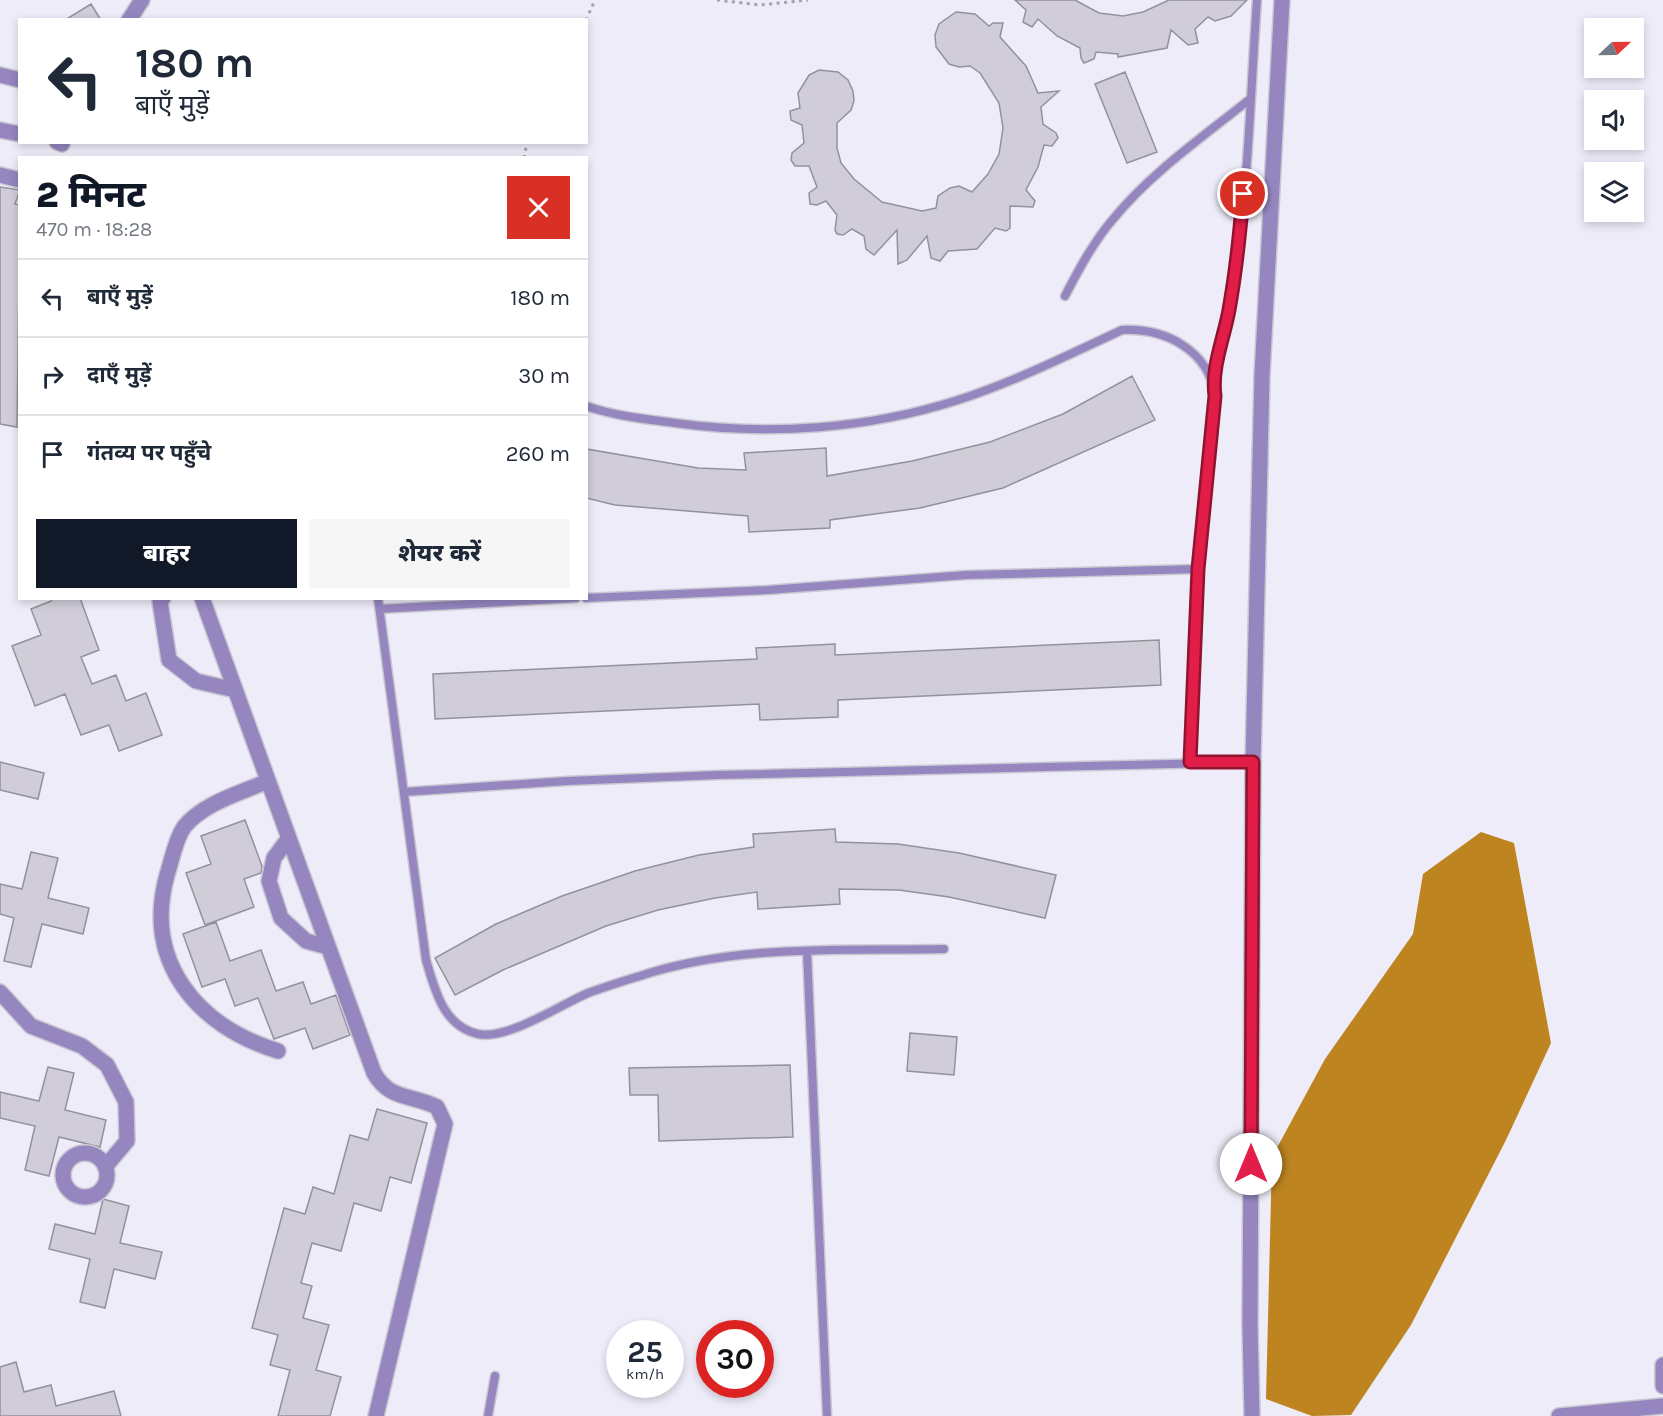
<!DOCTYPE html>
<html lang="hi">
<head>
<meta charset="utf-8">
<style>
	:root { --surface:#fff; --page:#f6f6f7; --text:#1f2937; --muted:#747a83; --line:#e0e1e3; --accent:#111827 }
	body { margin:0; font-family:Karla,"Noto Sans Devanagari",sans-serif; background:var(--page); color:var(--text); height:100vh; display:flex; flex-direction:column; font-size:22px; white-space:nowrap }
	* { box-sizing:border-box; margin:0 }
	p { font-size:20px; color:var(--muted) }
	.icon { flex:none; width:33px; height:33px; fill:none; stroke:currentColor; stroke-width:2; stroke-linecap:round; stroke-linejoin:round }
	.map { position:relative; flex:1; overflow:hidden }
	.details { position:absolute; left:18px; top:156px; width:570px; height:444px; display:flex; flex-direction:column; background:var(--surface); border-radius:0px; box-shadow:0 3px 9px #0003 }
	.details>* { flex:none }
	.top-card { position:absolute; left:18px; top:18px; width:570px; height:126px; border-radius:0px; box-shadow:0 3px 9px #0003; background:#fff; color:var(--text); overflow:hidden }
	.needle { width:39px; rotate:68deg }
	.tools { position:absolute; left:1584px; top:18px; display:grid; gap:12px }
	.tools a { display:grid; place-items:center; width:60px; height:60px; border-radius:0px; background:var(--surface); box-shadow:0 3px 9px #0003; font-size:30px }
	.speed { position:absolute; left:606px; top:1320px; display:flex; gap:12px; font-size:30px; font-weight:700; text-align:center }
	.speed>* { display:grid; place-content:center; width:78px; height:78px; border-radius:50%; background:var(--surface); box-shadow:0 3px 9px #0003; line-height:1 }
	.speed small { font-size:15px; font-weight:400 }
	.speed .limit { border:9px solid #d22; background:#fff; color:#111 }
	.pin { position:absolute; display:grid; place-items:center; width:51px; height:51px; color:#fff; margin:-26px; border:3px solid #fff; border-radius:50%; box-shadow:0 2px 6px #0007 }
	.me { position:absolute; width:66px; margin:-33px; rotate:0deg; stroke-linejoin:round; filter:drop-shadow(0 0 4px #0008) }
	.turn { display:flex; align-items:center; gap:21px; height:126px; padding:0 18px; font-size:27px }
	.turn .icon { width:78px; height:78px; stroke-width:2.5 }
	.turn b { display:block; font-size:42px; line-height:51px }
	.round { display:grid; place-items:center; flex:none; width:63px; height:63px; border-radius:0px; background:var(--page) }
	.head { display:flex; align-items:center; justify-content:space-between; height:102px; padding:0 18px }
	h1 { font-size:36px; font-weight:800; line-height:45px; color:var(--accent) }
	.button { display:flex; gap:12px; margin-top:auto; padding:12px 18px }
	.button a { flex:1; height:69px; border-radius:0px; background:var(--accent); color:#fff; font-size:24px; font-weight:800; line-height:69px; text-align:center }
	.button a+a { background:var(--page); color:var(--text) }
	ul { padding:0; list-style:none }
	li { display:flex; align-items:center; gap:18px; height:78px; padding:0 18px; border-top:2px solid var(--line) }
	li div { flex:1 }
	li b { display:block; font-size:22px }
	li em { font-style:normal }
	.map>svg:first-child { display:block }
</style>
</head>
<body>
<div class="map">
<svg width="1663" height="1416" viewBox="0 0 1663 1416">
	<rect width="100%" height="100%" fill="#eeecf8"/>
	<path fill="#be841f" d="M1481,832l33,11 37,200 -45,97 -95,185 -60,90 -39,1 -46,-17 6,-242 53,-98 88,-125 10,-60z"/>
	<path fill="#d0cdd9" stroke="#94919c" stroke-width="1.5" d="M1015,0h60l24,13 24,3 20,-4 26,-12h78l-16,16 -16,5 -7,-4 -13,12 3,14 -10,2 -17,-15 -4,18 -49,9v-3l-22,-2 -2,7 -10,4 -3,-5 -1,-10 -23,-12 -19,-17 -6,8 -9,-5 3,-12z
		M91,4l10,16h-36z
		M956,12l19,2 14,12 4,-3h10l-3,14 26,29 12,27 21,-2 -18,16 2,17 13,9 2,5 -6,8 -8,-1 -6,22 -12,23 9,11 -2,6 -23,-1v22l-4,3 -11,-3 -18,21 -29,2 -8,10 -9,-3 -4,-22 -20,24 -9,4 -1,-34 -23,25 -8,-6 -2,-13 -12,-7 -9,6 -6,-1 -2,-4 2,-15 -11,-14 -9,4 -7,-1 -1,-11 8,-6 -8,-21h-14l-4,-6 1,-7 12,-10 -2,-18 -11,-5 -1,-9 10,-3 -2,-15 11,-18 10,-5 19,2 10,8 5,11 1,10 -3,9 -14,13v25l4,15 13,16 28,23 40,9 14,-3 2,-12 12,-8 9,-2 13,6 16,-18 11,-20 4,-26 -4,-25 -19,-30 -10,-7 -11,1 -10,-3 -13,-17 -1,-12 4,-11z
		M1125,72l32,80 -30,11 -32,-79z
		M0,187l20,3 -5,14 5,1 -3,222 -17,-3z
		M1132,376l23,44 -152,68 -83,20 -90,12v8l-81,4 -1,-16 -133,-11 -29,-7v-49l112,19 48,2 -2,-17 82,-5 1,28 85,-15 78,-19 73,-28z
		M50,598h30l19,52 -18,7 11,27 24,-9 10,26 20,-8 16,42 -43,16 -10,-26 -28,10 -16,-41 -30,12 -23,-60 29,-11 -10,-26 20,-8z
		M1159,640l2,45 -323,15v17l-78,3 -1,-16 -324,15 -2,-45 324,-15 -1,-11 79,-4v11z
		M0,762l44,11 -6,26 -38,-9z
		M245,820l17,46 -1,7 -17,6 10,28 -49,18 -19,-52 25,-9 -10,-28z
		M835,829l1,13 62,2 61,9 97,22 -11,43 -96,-21 -50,-7 -60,-1 1,15 -82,5 -1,-17 -42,6 -57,12 -52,16 -103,44 -48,25 -20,-37 61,-34 66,-28 73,-25 64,-16 55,-8 -1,-13z
		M31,852l27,6 -10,40 41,10 -6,26 -41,-10 -11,43 -27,-6 10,-43 -14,-4v-30l22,5z
		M216,922l14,39 31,-11 15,41 27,-9 8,22 25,-9 14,40 -37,14 -8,-21 -31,11 -16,-41 -23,8 -10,-27 -23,8 -19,-53z
		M910,1033l47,4 -3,38 -47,-4z
		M790,1065l3,72 -134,4 -1,-46h-28l-1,-27z
		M48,1067l26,6 -9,37 41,10 -6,27 -41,-10 -10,39 -24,-6 10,-44 -35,-8v-26l39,9z
		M377,1109l50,14 -16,60 -21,-6 -9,34 -27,-8 -13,48 -29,-8 -11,40 11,3 -9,32 26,7 -13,45 25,7 -11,39h-52l12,-46 -20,-5 8,-30 -26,-7 32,-120 21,6 8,-27 21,7 16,-59 18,5z
		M103,1199l26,7 -9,37 42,9 -7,27 -41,-10 -9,39 -25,-6 10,-43 -41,-10 6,-25 40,10z
		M16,1362l8,30 27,-7 5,21 58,-15 7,25h-121v-49z"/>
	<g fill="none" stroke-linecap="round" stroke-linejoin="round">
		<g stroke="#c9c8d2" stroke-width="11">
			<path id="lane" d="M1065,296c14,-27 29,-55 49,-78 38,-46 90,-82 136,-119
				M1213,378c35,-120 35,-253 44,-378
				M586,406c29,10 59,13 89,17 95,13 193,6 283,-23 56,-18 110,-45 164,-70 43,-2 87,20 93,66l-17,173 -9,193
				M378,598l48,362c9,30 17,66 52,74 30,6 82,-29 110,-41 17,-6 35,-12 52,-17 97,-32 203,-25 304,-27
				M586,598l182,-8 198,-15 232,-6
				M380,609l196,-11
				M404,792l163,-11 151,-6 535,-13
				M807,951l20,465
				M488,1416l7,-40"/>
		</g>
		<g stroke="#c9c8d2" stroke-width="18">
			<path id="street" d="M129,20l13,-20
				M0,75l20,5
				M0,130l20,4
				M57,142l5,2
				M0,175l20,5
				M163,598l-3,4 9,58 27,21 39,9
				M202,598l172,475c16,28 38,21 63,34l8,17 -69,292
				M268,781c-27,12 -65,22 -84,46 -9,13 -12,33 -17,48 -24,87 30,151 111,176
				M289,838l-15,20 -5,23 12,37 25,23 22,6
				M0,992l31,34 51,20 25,19 19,37 1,39 -22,26
				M63 1175a22 22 0 1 1 44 0a22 22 0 1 1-44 0Z
				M1663,1365v21
				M1252,1416l-2,-91 3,-563 9,-387 20,-375
				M1559,1416l104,-10"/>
		</g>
		<path stroke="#a3a2ab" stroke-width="3" stroke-dasharray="3 4.5" stroke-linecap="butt" d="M717,0l43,5 48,-5
			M586,20l9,-20
			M524,158l3,-16"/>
		<use href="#lane" stroke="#9586c0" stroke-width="8"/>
		<use href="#street" stroke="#9586c0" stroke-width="15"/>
	</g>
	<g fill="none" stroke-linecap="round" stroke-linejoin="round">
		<g stroke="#92132f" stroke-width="15">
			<path id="route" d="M1243,194c-3,39 -7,77 -14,116 -5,28 -18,58 -14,86l-17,173 -8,193h63l-2,402"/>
		</g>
		<use href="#route" stroke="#e11d48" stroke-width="10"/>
	</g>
</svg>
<div class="tools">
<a><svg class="needle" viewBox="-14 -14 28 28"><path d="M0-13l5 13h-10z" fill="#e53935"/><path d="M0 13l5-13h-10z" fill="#747a83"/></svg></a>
<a><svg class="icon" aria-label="sound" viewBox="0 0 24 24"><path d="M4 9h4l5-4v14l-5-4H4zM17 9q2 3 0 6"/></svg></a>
<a><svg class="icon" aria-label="layers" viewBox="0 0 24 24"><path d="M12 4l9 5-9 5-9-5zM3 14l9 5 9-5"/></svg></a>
</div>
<div class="speed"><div>25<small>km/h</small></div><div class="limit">30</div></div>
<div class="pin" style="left:1243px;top:194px;background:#d93025"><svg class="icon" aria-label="arrive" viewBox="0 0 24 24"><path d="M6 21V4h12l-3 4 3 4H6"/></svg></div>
<svg class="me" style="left:1251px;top:1164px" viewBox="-20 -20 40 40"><circle r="19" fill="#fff"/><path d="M0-13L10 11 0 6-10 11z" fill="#e11d48"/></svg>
<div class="top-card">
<div class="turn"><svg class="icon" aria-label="left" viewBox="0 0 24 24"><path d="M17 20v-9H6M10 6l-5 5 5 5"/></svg><div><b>180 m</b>बाएँ मुड़ें</div></div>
</div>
<section class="details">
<div class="head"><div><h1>2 मिनट</h1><p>470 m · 18:28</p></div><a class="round" style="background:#d93025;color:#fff"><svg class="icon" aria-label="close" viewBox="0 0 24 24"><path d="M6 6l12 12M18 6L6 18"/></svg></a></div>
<ul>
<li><svg class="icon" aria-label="left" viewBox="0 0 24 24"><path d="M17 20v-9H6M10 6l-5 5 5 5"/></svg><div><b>बाएँ मुड़ें</b></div><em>180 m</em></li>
<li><svg class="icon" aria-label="right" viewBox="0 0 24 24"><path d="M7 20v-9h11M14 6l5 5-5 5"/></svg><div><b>दाएँ मुड़ें</b></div><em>30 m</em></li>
<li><svg class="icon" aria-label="arrive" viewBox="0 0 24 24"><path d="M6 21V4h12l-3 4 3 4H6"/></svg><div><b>गंतव्य पर पहुँचे</b></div><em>260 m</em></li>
</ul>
<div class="button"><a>बाहर</a><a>शेयर करें</a></div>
</section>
</div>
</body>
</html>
